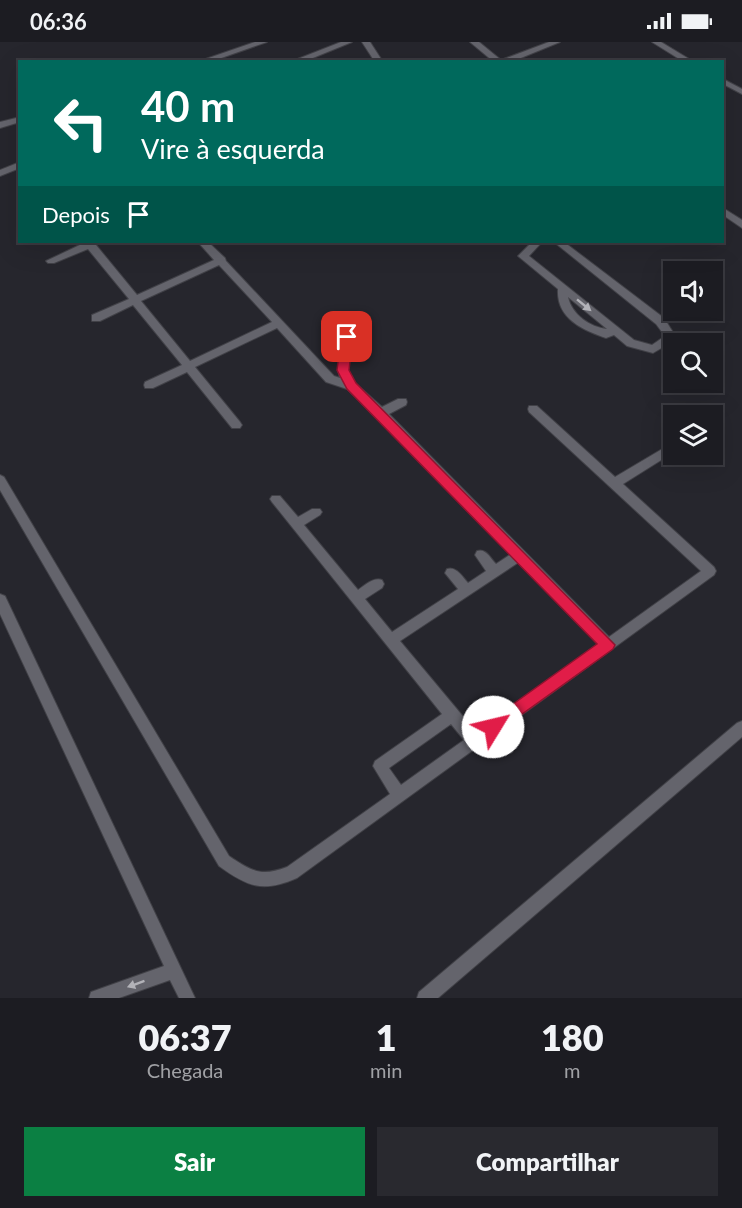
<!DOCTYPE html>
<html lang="pt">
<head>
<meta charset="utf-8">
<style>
	:root { --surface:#1c1c22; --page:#29292f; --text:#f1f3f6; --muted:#a0a1a5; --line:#3a3a40; --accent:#0b8043 }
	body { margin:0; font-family:Lato,sans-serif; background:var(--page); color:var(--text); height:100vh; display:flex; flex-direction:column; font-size:22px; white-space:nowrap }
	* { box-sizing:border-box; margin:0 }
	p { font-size:20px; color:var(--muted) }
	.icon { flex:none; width:33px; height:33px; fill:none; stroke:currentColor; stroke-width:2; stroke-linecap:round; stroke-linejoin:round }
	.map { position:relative; height:956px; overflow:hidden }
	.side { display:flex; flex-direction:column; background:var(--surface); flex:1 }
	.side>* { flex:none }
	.hud { position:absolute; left:18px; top:18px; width:706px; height:183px; border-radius:0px; box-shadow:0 6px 24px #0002,0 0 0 2px var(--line); background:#00695c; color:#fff; overflow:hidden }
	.tools { position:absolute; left:663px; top:219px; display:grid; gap:12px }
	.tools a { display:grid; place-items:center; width:60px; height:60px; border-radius:0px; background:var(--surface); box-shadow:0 6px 24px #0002,0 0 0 2px var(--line); font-size:30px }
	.pin { position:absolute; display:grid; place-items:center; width:51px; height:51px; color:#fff; margin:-26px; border-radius:12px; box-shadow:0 3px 9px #0006 }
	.me { position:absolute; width:66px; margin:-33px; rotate:54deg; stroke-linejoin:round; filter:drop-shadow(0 0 4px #0008) }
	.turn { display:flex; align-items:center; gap:21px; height:126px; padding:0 24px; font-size:27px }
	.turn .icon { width:78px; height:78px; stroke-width:2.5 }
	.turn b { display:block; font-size:42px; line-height:51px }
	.then { display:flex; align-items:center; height:57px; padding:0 24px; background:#0003; gap:12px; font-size:22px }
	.eta { display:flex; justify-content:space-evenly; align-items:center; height:102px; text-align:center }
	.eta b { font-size:36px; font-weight:800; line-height:42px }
	.cta { display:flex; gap:12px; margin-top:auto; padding:12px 24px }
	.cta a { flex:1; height:69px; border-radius:0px; background:var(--accent); color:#fff; font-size:24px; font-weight:800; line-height:69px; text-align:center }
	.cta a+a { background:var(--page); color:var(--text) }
	.status { display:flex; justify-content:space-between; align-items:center; height:42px; padding:0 30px; background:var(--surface); direction:ltr }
	.status svg { height:16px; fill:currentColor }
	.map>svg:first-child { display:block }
</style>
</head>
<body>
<div class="status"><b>06:36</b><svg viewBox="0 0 49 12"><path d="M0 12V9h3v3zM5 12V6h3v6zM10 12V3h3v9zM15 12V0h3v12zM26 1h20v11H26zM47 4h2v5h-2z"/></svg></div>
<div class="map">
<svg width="742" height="956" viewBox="0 0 742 956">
	<rect width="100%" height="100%" fill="#26262d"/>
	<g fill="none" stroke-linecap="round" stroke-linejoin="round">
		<g stroke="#414147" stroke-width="2">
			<path id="lane" d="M255,0h12l-57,20h-13z
				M341,0h11l-49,20h-13z
				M362,0h8l13,20h-8z
				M470,0h9l22,18 48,-18h11l-49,20h-17z
				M652,0h9l33,20h-10z
				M723,37l19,10v5l-19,-10z
				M20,75v5l-20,6v-6z
				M20,120v6l-20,8v-6z
				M723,166l19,12v8l-19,-13z
				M84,200h15l-3,3 41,50 77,-35 -16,-18h10l17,16 1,3 108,115 6,2 -2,-8 4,-32 -11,-12 1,-3h8l12,14 -4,33 2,6 5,7 27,24 16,-8h8l1,3 -1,3 -17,9 220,223 92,-66 -172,-159 -1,-3 1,-3h8l78,71 59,-35v10l-51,32 91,83 2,4 -2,4 -417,303c-34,15 -49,9 -78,-12l-219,-376v-15l4,2 225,379c22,15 32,21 58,11l103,-73 -17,-28 2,-5 67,-47 -170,-212 -2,-3 2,-3h8l18,21 14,-8h8l2,3 -2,3 -16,10 54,65c7,-5 16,-13 24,-10l2,4 -2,4 -17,11 27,33 66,-43 -13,-16 2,-4c9,-3 15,7 21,14l18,-12 -11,-16 2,-4c9,-3 13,7 19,13l15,-10 -134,-138 -30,-27 -21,-7 -49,-54 -82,39 45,55 2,3 -2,3h-8l-45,-56 -34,16h-8l-1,-3 1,-3 37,-17 -49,-60 -33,16h-8v-6l37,-16 -41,-50 -34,14h-6l-2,-2 38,-18zM219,223l53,57 -82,39 -49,-60zM519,520l79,82 -122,88 -76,-91zM451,682l13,16 -63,45 -12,-17z
				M532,200h10l-13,14 105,84 18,5 13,-9 -9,-12 -102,-82h10l100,76 12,19 -1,3 -22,13 -26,-7 -13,-11 -8,3c-24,-8 -50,-20 -48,-49l-40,-33zM568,255l39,32c-17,-2 -35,-14 -39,-32z
				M0,552l5,2 190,402h-16l-9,-18 -51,18h-30l2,-6 73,-26 -164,-352z
				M742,679v16l-304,261h-21l2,-6 318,-269z"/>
		</g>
		<use href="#lane" fill="#64646c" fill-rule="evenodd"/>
	</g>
	<defs><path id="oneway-solid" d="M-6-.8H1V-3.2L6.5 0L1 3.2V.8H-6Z" transform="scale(1.5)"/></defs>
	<g fill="#b2b2b8">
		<use href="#oneway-solid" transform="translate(584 263) rotate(39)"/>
		<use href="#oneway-solid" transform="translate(136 942) rotate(160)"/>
	</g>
	<path fill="#e11d48" stroke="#92132f" stroke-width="1.5" d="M347,291l6,4 -4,33 7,13 259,262 -2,4 -120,86 -5,-2 -3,-6 3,-5 109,-78 -250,-255 -10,-19 4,-33z"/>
</svg>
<div class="tools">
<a><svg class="icon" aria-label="sound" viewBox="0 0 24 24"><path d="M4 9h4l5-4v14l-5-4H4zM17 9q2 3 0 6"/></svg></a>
<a><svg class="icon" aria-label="search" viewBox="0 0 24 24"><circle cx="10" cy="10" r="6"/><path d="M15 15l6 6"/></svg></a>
<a><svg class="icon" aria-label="layers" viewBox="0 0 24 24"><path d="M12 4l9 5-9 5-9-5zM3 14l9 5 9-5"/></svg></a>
</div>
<div class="pin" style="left:347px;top:295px;background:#d93025"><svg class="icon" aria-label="arrive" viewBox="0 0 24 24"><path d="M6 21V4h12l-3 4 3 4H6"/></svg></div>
<svg class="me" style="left:493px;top:685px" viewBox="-20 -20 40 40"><circle r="19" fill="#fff"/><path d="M0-13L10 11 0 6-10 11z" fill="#e11d48"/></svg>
<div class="hud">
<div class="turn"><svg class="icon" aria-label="left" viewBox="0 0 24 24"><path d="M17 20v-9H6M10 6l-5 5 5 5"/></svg><div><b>40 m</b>Vire à esquerda</div></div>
<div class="then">Depois<svg class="icon" aria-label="arrive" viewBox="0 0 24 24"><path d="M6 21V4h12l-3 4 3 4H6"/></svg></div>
</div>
</div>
<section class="side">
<div class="eta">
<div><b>06:37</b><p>Chegada</p></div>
<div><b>1</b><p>min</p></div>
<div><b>180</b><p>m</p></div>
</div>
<div class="cta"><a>Sair</a><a>Compartilhar</a></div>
</section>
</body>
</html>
